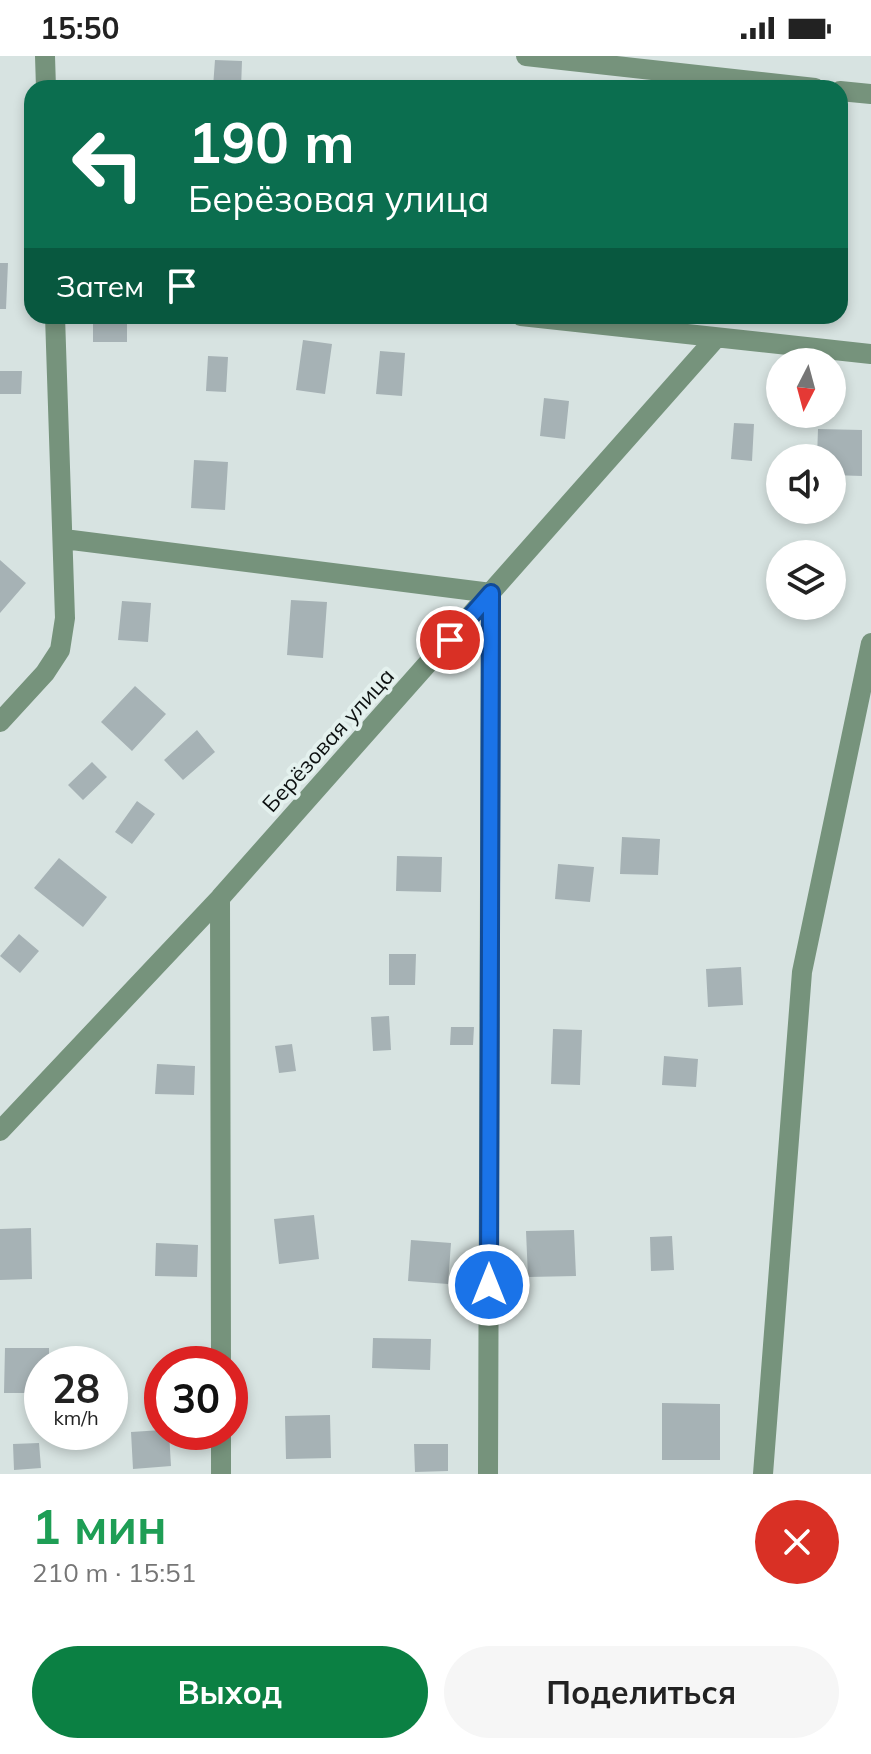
<!DOCTYPE html>
<html lang="ru">
<head>
<meta charset="utf-8">
<style>
	:root { --surface:#fff; --page:#f6f6f6; --text:#222; --muted:#767676; --accent:#0b8043 }
	body { margin:0; font-family:Mulish,sans-serif; background:var(--page); color:var(--text); height:100vh; display:flex; flex-direction:column; font-size:30px; white-space:nowrap }
	* { box-sizing:border-box; margin:0 }
	p { font-size:26px; color:var(--muted) }
	.icon { flex:none; width:44px; height:44px; fill:none; stroke:currentColor; stroke-width:2; stroke-linecap:round; stroke-linejoin:round }
	.map { position:relative; height:1418px; overflow:hidden }
	.side { display:flex; flex-direction:column; background:var(--surface); flex:1 }
	.side>* { flex:none }
	.guide { position:absolute; left:24px; top:24px; width:824px; height:244px; border-radius:24px; box-shadow:0 4px 12px #0003; background:#0b6e4f; color:#fff; overflow:hidden }
	.needle { width:52px; rotate:186deg }
	.tools { position:absolute; left:766px; top:292px; display:grid; gap:16px }
	.tools a { display:grid; place-items:center; width:80px; height:80px; border-radius:50%; background:var(--surface); box-shadow:0 4px 12px #0003; font-size:40px }
	.speed { position:absolute; left:24px; top:1290px; display:flex; gap:16px; font-size:40px; font-weight:700; text-align:center }
	.speed>* { display:grid; place-content:center; width:104px; height:104px; border-radius:50%; background:var(--surface); box-shadow:0 4px 12px #0003; line-height:1 }
	.speed small { font-size:20px; font-weight:400 }
	.speed .limit { border:12px solid #d22; background:#fff; color:#111 }
	.pin { position:absolute; display:grid; place-items:center; width:68px; height:68px; color:#fff; margin:-34px; border:4px solid #fff; border-radius:50%; box-shadow:0 2px 8px #0007 }
	.me { position:absolute; width:88px; margin:-44px; rotate:0deg; stroke-linejoin:round; filter:drop-shadow(0 0 6px #0008) }
	.turn { display:flex; align-items:center; gap:28px; height:168px; padding:0 32px; font-size:36px }
	.turn .icon { width:104px; height:104px; stroke-width:2.5 }
	.turn b { display:block; font-size:56px; line-height:68px }
	.then { display:flex; align-items:center; height:76px; padding:0 32px; background:#0003; gap:16px; font-size:30px }
	.round { display:grid; place-items:center; flex:none; width:84px; height:84px; border-radius:42px; background:var(--page) }
	.head { display:flex; align-items:center; justify-content:space-between; height:136px; padding:0 32px }
	h1 { font-size:48px; font-weight:700; line-height:60px; color:#1e9e55 }
	.action { display:flex; gap:16px; margin-top:auto; padding:16px 32px }
	.action a { flex:1; height:92px; border-radius:48px; background:var(--accent); color:#fff; font-size:32px; font-weight:700; line-height:92px; text-align:center }
	.action a+a { background:var(--page); color:var(--text) }
	.status { display:flex; justify-content:space-between; align-items:center; height:56px; padding:0 40px; background:var(--surface); direction:ltr }
	.status svg { height:22px; fill:currentColor }
	.map>svg:first-child { display:block }
</style>
</head>
<body>
<div class="status"><b>15:50</b><svg viewBox="0 0 49 12"><path d="M0 12V9h3v3zM5 12V6h3v6zM10 12V3h3v9zM15 12V0h3v12zM26 1h20v11H26zM47 4h2v5h-2z"/></svg></div>
<div class="map">
<svg width="871" height="1418" viewBox="0 0 871 1418">
	<rect width="100%" height="100%" fill="#d7e3e1"/>
	<path fill="#a6b2b5" d="M215,4l27,1 -1,27 -28,-1z
		M0,207h8l-2,46h-6z
		M93,260h34v26h-34z
		M303,284l29,4 -7,50 -29,-4z
		M380,295l25,2 -3,43 -26,-2z
		M208,300l20,1 -2,35 -20,-1z
		M0,315h22l-1,23h-21z
		M544,342l25,3 -4,38 -25,-3z
		M734,367l20,1 -2,37 -21,-2z
		M818,373l44,1v46l-30,-1v-17h-15z
		M194,404l34,2 -3,48 -34,-2z
		M0,504l26,23 -26,30z
		M291,544l36,2 -4,56 -36,-3z
		M122,545l29,2 -3,39 -30,-2z
		M135,630l31,28 -34,37 -31,-29z
		M197,674l18,22 -32,28 -19,-20z
		M92,706l15,15 -24,23 -15,-15z
		M137,745l18,13 -23,30 -17,-12z
		M622,781l38,2 -2,36 -38,-1z
		M397,800l45,1 -1,35 -45,-1z
		M59,802l48,39 -24,30 -49,-39z
		M558,808l36,3 -4,35 -35,-3z
		M19,878l20,17 -19,22 -20,-17z
		M389,898h27l-1,31h-26z
		M741,911l2,38 -35,2 -2,-38z
		M389,960l2,34 -18,1 -2,-34z
		M451,971h23l-1,18h-23z
		M553,973l29,1 -2,55 -29,-1z
		M292,988l4,27 -17,2 -4,-27z
		M664,1000l34,3 -2,28 -34,-2z
		M157,1008l38,2 -1,29 -39,-1z
		M314,1159l5,44 -40,5 -5,-45z
		M31,1172l1,51 -32,1v-51z
		M574,1174l2,46 -48,1 -2,-46z
		M672,1180l2,34 -23,1 -1,-34z
		M411,1184l40,3 -3,41 -40,-3z
		M156,1187l42,2 -1,32 -42,-1z
		M373,1282l58,1 -1,31 -58,-2z
		M5,1292h44v16h-7v29h-38z
		M662,1347l58,1v56h-58z
		M330,1359l1,43 -45,1 -1,-43z
		M162,1374l7,2 2,34 -38,3 -2,-37z
		M39,1387l2,25 -27,2 -1,-26z
		M414,1388h34v27l-33,1z"/>
	<g fill="none" stroke-linecap="round" stroke-linejoin="round">
		<path stroke="#76937c" stroke-width="20" d="M45,0l1,32
			M526,0l289,32
			M840,35l31,3
			M521,260l350,38
			M64,483l427,54 -3,881
			M0,666l45,-49 15,-23 5,-32 -10,-302
			M220,842l1,466
			M0,1075l220,-233 496,-560
			M221,1376v42
			M763,1418l39,-502 69,-329"/>
	</g>
	<g fill="none" stroke-linecap="round" stroke-linejoin="round">
		<g stroke="#114b97" stroke-width="20">
			<path id="route" d="M450,584l41,-47 -2,692"/>
		</g>
		<use href="#route" stroke="#1a73e8" stroke-width="14"/>
	</g>
	<g text-anchor="middle" stroke-width="8" stroke-linejoin="round" paint-order="stroke">
		<g font-size="22" fill="#0c1010" stroke="#e4f1ee">
			<text transform="translate(328 684) rotate(-48)" y="8">Берёзовая улица</text>
		</g>
	</g>
</svg>
<div class="tools">
<a><svg class="needle" viewBox="-14 -14 28 28"><path d="M0-13l5 13h-10z" fill="#e53935"/><path d="M0 13l5-13h-10z" fill="#767676"/></svg></a>
<a><svg class="icon" aria-label="sound" viewBox="0 0 24 24"><path d="M4 9h4l5-4v14l-5-4H4zM17 9q2 3 0 6"/></svg></a>
<a><svg class="icon" aria-label="layers" viewBox="0 0 24 24"><path d="M12 4l9 5-9 5-9-5zM3 14l9 5 9-5"/></svg></a>
</div>
<div class="speed"><div>28<small>km/h</small></div><div class="limit">30</div></div>
<div class="pin" style="left:450px;top:584px;background:#d93025"><svg class="icon" aria-label="arrive" viewBox="0 0 24 24"><path d="M6 21V4h12l-3 4 3 4H6"/></svg></div>
<svg class="me" style="left:489px;top:1229px" viewBox="-20 -20 40 40"><circle r="17" fill="#1a73e8" stroke="#fff" stroke-width="3"/><path d="M0-11L8 9 0 5-8 9z" fill="#fff"/></svg>
<div class="guide">
<div class="turn"><svg class="icon" aria-label="left" viewBox="0 0 24 24"><path d="M17 20v-9H6M10 6l-5 5 5 5"/></svg><div><b>190 m</b>Берёзовая улица</div></div>
<div class="then">Затем<svg class="icon" aria-label="arrive" viewBox="0 0 24 24"><path d="M6 21V4h12l-3 4 3 4H6"/></svg></div>
</div>
</div>
<section class="side">
<div class="head"><div><h1>1 мин</h1><p>210 m · 15:51</p></div><a class="round" style="background:#d93025;color:#fff"><svg class="icon" aria-label="close" viewBox="0 0 24 24"><path d="M6 6l12 12M18 6L6 18"/></svg></a></div>
<div class="action"><a>Выход</a><a>Поделиться</a></div>
</section>
</body>
</html>
